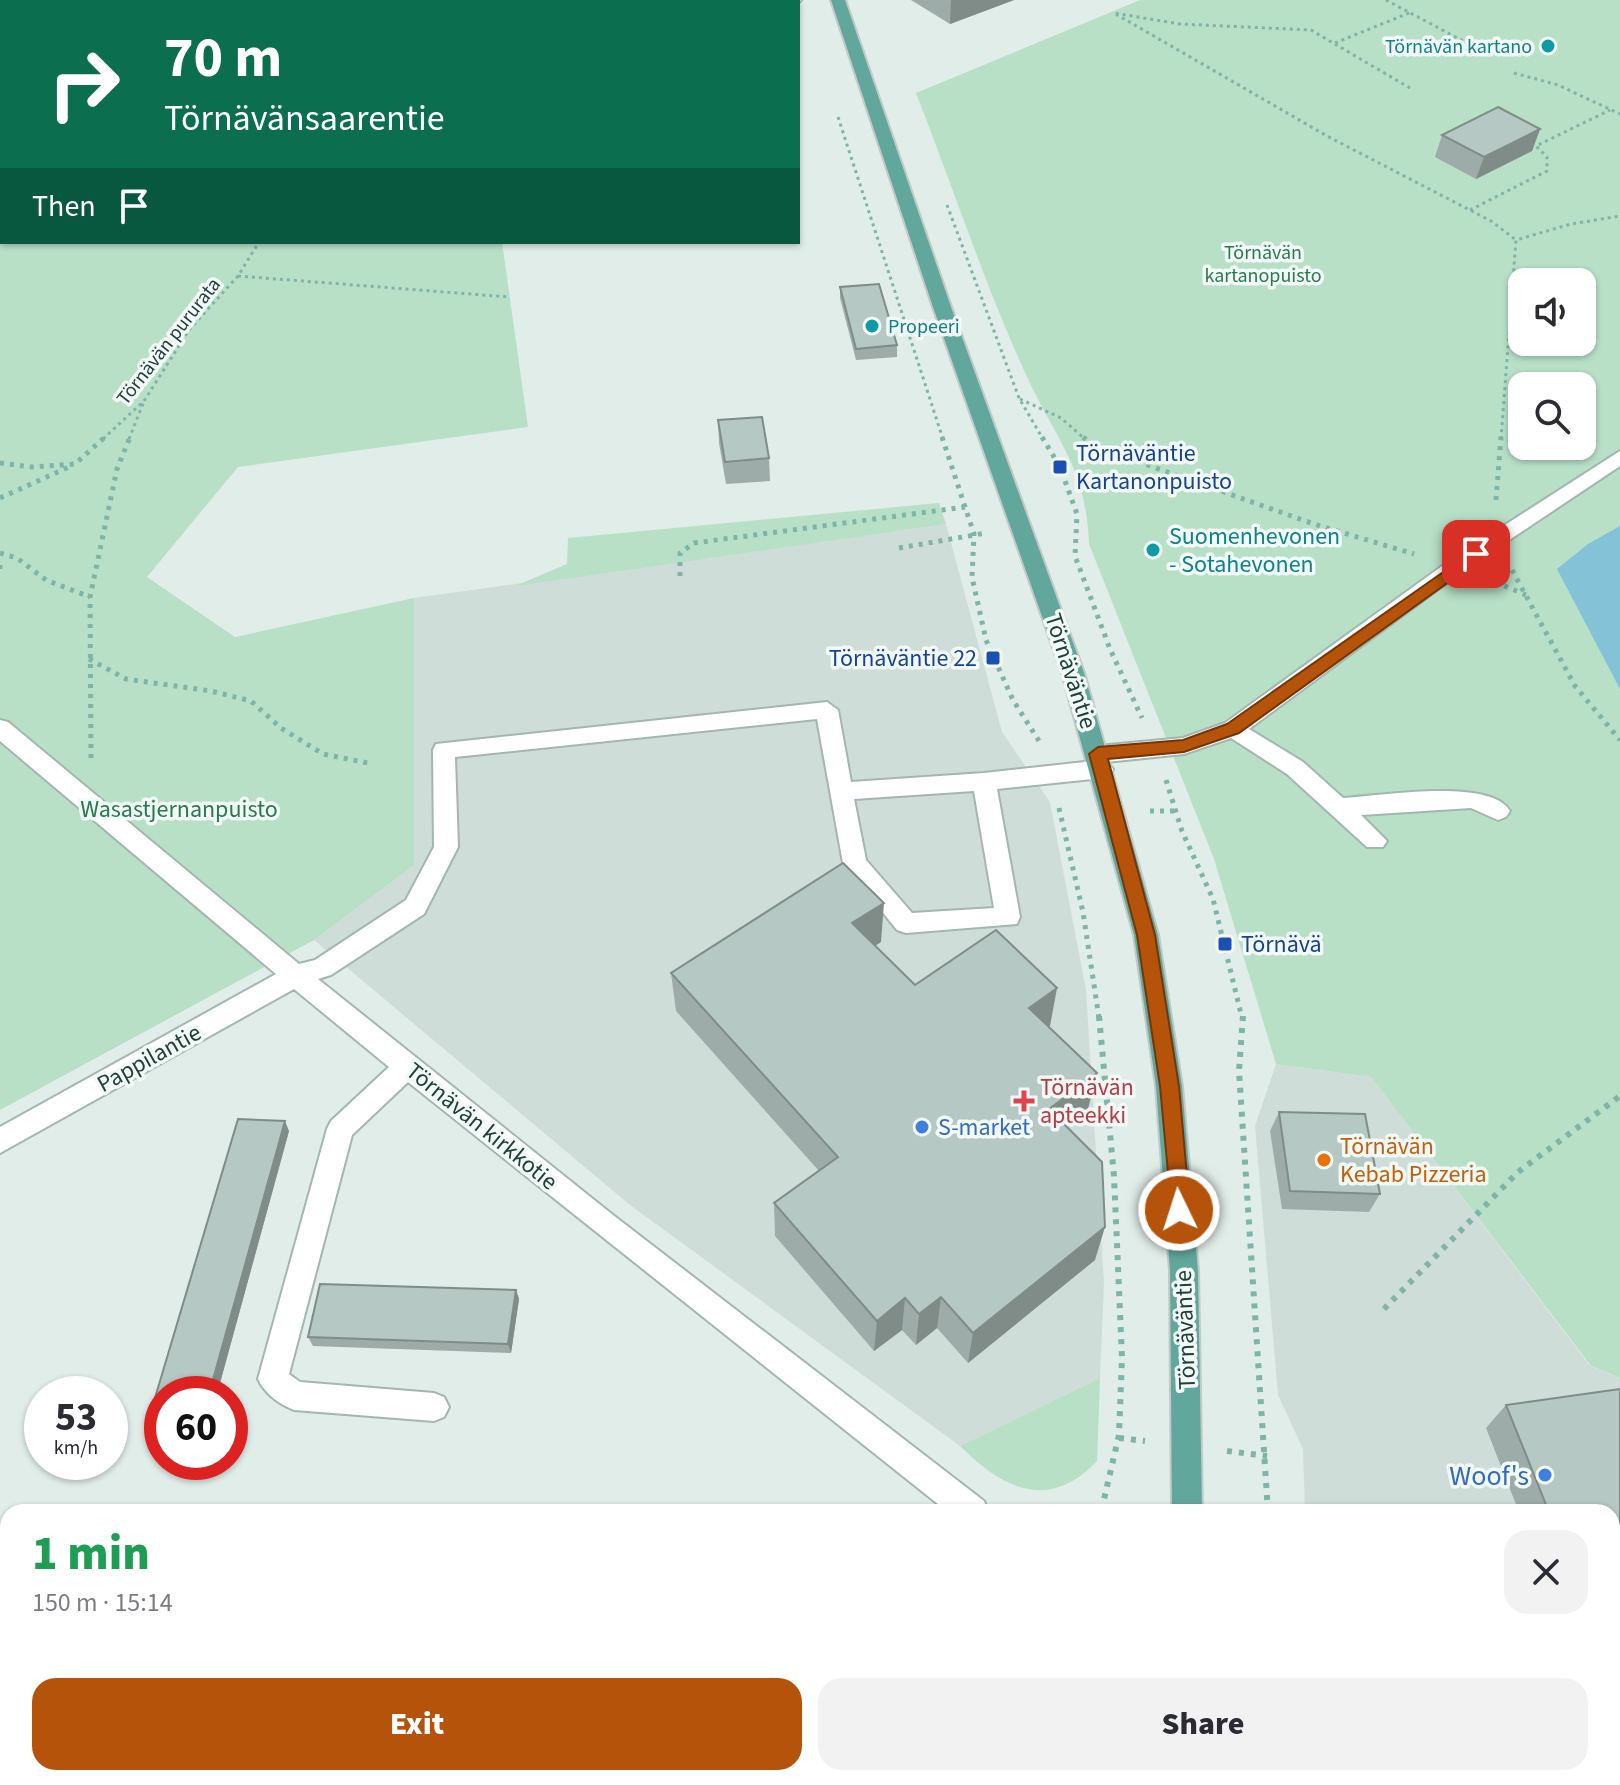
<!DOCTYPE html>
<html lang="en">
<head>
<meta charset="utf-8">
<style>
	:root { --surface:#fff; --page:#f2f2f3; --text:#2b2b33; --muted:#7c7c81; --accent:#b45309 }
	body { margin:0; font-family:"Source Sans 3",sans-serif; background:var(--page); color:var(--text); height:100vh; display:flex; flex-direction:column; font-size:30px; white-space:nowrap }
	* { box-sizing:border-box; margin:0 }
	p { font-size:26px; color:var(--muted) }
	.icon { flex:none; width:44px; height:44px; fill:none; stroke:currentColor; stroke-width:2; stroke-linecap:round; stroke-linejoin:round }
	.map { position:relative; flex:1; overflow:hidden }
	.details { position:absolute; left:0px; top:1504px; width:1620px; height:282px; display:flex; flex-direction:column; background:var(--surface); border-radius:24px 24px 0 0; box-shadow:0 2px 6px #0004 }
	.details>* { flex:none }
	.top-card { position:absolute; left:0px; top:0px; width:800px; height:244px; box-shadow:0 2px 6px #0004; background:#0b6e4f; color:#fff; overflow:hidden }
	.fabs { position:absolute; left:1508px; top:268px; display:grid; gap:16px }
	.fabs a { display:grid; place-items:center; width:88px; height:88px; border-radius:16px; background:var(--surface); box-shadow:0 2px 6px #0004; font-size:40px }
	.speed { position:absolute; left:24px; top:1376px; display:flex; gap:16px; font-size:40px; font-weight:700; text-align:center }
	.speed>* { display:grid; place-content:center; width:104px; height:104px; border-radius:50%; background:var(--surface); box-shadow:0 2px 6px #0004; line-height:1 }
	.speed small { font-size:20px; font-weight:400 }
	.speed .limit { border:12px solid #d22; background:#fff; color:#111 }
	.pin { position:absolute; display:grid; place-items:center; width:68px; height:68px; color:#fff; margin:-34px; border-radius:16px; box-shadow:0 4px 12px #0006 }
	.me { position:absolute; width:88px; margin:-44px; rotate:356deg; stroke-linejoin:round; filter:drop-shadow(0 0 6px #0008) }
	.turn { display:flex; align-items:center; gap:28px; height:168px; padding:0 32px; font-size:36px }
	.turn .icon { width:104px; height:104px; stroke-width:2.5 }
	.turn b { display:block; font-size:56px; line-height:68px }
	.then { display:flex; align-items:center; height:76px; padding:0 32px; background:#0003; gap:16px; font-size:30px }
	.round { display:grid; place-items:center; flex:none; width:84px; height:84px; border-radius:24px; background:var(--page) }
	.summary { display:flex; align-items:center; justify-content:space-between; height:136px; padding:0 32px }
	h1 { font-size:48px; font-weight:800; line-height:60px; color:#1e9e55 }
	.primary-button { display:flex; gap:16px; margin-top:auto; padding:16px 32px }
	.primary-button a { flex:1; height:92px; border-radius:24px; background:var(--accent); color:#fff; font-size:32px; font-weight:800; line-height:92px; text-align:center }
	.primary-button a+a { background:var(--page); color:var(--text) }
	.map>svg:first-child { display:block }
</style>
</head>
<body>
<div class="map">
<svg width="1620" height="1785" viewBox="0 0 1620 1785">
	<rect width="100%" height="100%" fill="#e1ede9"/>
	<path fill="#cfddd8" d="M946,524l56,208 48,70 36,188 18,293 -4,95 -140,68 -330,-241 -316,-265 100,-76v-266z
		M1276,1064l95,13 219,289 30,12v407h-308v-7h300v-266h-307l-2,-63 -25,-54 -23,-269z"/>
	<path fill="#b8e0c7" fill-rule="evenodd" d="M0,0l396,2h-394v240h500l26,185 -290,40 -91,110 88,60 179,-39v267l-100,75 -314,170z
		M1140,0h480v1378l-29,-12 -220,-289 -95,-13 -62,-205 -125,-315c-3,-76 -31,-101 -61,-165 -42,-90 -75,-192 -112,-286zM1522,282h60v60h-60zM1522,386h60v60h-60z
		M939,503l7,21 -431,62 52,-22 1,-26z
		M1100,1378l-3,83c-48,51 -94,28 -137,-15z"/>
	<path fill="#84c2d7" d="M1620,526v163l-63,-120 31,-25z"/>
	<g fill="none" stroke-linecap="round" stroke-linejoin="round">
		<g stroke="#a3b6b1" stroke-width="4">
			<path id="minor" d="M773,0h28l-3,3z
				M1620,451v15l-157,105 -214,158 54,33 40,36c35,-2 148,-21 167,13l-4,6 -8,3 -27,-12 -110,7 26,26 -4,6h-16l-80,-73 -56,-36 -47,16 -78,8 7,7 -3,6 -8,3 -105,11 23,128 -3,7 -111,9 -9,-3 -54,-67 -26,-144 -362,38 3,90 -34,67 -93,61 -13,4 295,236 371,286 4,11h-40l-540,-430 -56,53 -63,239 11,8 134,11 10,4 5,10 -5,10 -10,4 -140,-11c-15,-6 -29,-16 -36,-31l69,-250 4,-8 58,-54 -95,-78 -294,164v-26l276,-153 -276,-233v-21l8,2 291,242 16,-4 91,-60 28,-53 -1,-97 3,-6 391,-42 11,8 13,72 133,-9 110,-12 -7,-7 11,-8 85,-8 42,-15 224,-162zM974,791l20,117 -82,5 -46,-53 -12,-61z
				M1526,1778h71l3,7h-71z"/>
		</g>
		<g stroke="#c1cac8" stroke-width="4">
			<path id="major" d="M831,0h14l106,307 133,366 74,262 24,151 16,185 4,241h-30l-2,-241 -14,-185 -22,-151 -72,-262 -129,-366z
				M1156,1778h34v7h-34z"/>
		</g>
		<path stroke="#7fb4a8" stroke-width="3" stroke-dasharray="3 4" stroke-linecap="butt" d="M1386,0l79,42 13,15
			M1335,43l74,-30
			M1514,73l44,12 62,29
			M1410,88l-99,-58 -131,-6 -66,-11 213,123 164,85 25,19
			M838,117l105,322
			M947,205l72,193 24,41
			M1470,210l77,-39v-14l-11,-11 74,-36
			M238,276l271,21
			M1020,399l41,19 24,21
			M103,439l41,-38 45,-71 49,-54 21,-34
			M129,439l15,-38
			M1501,439l15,-199 55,-16 49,-8"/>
		<path stroke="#7fb4a8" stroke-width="5" stroke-dasharray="4 6" stroke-linecap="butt" d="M942,437l32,97 -2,43 14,63 27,60 26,41
			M1042,437l18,30 17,47 -2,42 35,93 32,69
			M1083,437l11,9 220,78 100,30
			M0,463l32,4 43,-3 30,-27
			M0,498l71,-32
			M1496,500l5,-63
			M899,548l87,-15
			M0,553l17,5 29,22 44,17
			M0,565v4
			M1512,570l63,116 45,54
			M680,576v-23l14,-10 271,-36
			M1495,582l31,13
			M89,659l37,20 85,12 40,10 30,27 42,26 50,10
			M91,758l-1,-161 27,-128 13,-32
			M1166,780l16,51 31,68 29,119
			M1059,808l24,104 16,106
			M1150,811h25"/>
		<path stroke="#7fb4a8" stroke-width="6" stroke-dasharray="5 7" stroke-linecap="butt" d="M1099,1016l15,160 8,182 -3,77 -18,77
			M1243,1016l-4,55 29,441
			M1384,1309l134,-137 102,-76
			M1119,1438l26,3
			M1227,1451l40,5
			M1092,1785l1,-7
			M1269,1785l1,-7"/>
		<use href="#minor" fill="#fff" fill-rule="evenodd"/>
		<use href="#major" fill="#62a79c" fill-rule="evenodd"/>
	</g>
	<path fill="#9daca8" d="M911,0h103l-64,24z
		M1540,129l-8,22 -56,28 -41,-22 7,-22z
		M840,287l57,58v12l-41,3 -16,-62z
		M718,420l51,38 1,23 -44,3 -7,-41z
		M881,942l-6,4 40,39 135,41h-1l39,83 -22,17 29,134 -127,103 -31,-35 -21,17 -14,-15 -28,21 -99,-115 -1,-33 45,-32 -143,-160 -5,-38z
		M1279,1112l101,82 -11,18 -87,-3 -12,-78z
		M289,1131l-72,263h-55v32h-6l-7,-8z
		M516,1290l3,9 -8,54 -198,-7 -5,-9z
		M1620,1389v252l-8,2v-131h-93l-33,-84 20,-23z
		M308,1778h32l-3,7h-13z"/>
	<path fill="#7f8c88" d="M951,0h63l-64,24z
		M1540,129l-8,22 -56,28 8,-22z
		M884,903l-3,39 -30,19 1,-38z
		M1057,988l-7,38 -28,19 7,-37z
		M1097,1073l-9,36 -47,35 8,-35z
		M285,1121l4,10 -72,263h-8z
		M1105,1227l-10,33 -127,103 5,-30z
		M516,1290l3,9 -8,54 -3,-9z
		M941,1297l-4,31 -21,17 3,-31z
		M905,1298l-3,32 -28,21 3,-30z
		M320,1778h20l-3,7h-8z"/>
	<path fill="#b6c8c3" stroke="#7f8c88" stroke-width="2" d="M1498,107l42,22 -56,28 -42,-22z
		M879,284l18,61 -41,4 -16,-62z
		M762,417l7,41 -44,4 -7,-42z
		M843,863l41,40 -32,20 63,62 81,-55 61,58 -28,20 68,65 -48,36 53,53 3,65 -132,106 -32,-36 -22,17 -14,-16 -28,23 -103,-118 64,-46 -167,-184z
		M1279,1112l86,2 15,80 -90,-3z
		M238,1119l47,2 -76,273h-47v25l-13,-1z
		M320,1284l196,6 -8,54 -200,-7z
		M1620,1389v240l-8,1v-118h-63l-43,-107z
		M151,1507l12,5h-15z"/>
	<path fill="#b45309" stroke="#753606" stroke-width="2" d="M1476,549l6,1v8l-243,175 -55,19 -76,7 47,176 24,151 11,124 -3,6h-15l-12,-130 -23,-151 -48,-181 9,-7 85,-7 44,-16z"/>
	<g fill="#0f9aa8" stroke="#f2f9f7" stroke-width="3">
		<circle cx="1548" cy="46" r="8"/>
		<circle cx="872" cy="326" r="8"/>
		<circle cx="1153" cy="550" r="8"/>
	</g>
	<g fill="#1a4fb4" stroke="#f2f9f7" stroke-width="3">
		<rect x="1052" y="459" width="16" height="16" rx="4"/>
		<rect x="985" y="650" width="16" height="16" rx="4"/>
		<rect x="1217" y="936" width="16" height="16" rx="4"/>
	</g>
	<path fill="#e0444e" stroke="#f2f9f7" stroke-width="3" d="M1020 1089h8v8h8v8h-8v8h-8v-8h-8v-8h8z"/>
	<g fill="#3f7fe0" stroke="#f2f9f7" stroke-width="3">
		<circle cx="922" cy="1127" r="8"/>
		<circle cx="1545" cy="1475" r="8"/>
	</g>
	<circle fill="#e8710a" stroke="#f2f9f7" stroke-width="3" cx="1324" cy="1160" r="8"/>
	<g text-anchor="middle" stroke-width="7" stroke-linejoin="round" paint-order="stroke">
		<g font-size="20" fill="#0d838f" stroke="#f2f9f7" text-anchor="end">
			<text x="1532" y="53">Törnävän kartano</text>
			<text x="888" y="333" text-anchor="start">Propeeri</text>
		</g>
		<g font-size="20" fill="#267b4f" stroke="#f2f9f7">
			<text x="1263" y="259">Törnävän<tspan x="1263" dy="23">kartanopuisto</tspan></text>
		</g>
		<g font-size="20" fill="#20403a" stroke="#f2f9f7">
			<text transform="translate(168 341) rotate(-52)" y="7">Törnävän pururata</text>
		</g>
		<g font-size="24" fill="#164399" stroke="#f2f9f7" text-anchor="start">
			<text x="1076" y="461">Törnäväntie<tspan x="1076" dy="28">Kartanonpuisto</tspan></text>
			<text x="977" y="666" text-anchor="end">Törnäväntie 22</text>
			<text x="1241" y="952">Törnävä</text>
		</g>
		<g font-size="24" fill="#0d838f" stroke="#f2f9f7" text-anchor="start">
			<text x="1169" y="544">Suomenhevonen<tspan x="1169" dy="28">- Sotahevonen</tspan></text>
		</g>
		<g font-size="24" fill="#20403a" stroke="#f2f9f7">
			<text transform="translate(1071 671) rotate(72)" y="8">Törnäväntie</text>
			<text transform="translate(149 1058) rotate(-29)" y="8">Pappilantie</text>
			<text transform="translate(482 1126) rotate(39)" y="8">Törnävän kirkkotie</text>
			<text transform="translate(1185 1330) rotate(-92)" y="8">Törnäväntie</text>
		</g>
		<g font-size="24" fill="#267b4f" stroke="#f2f9f7">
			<text x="179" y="817">Wasastjernanpuisto</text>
		</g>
		<g font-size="24" fill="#be3a42" stroke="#f2f9f7" text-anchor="start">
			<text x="1040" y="1095">Törnävän<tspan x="1040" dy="28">apteekki</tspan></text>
		</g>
		<g font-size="24" fill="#366cbe" stroke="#f2f9f7" text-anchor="start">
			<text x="938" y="1135">S-market</text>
		</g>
		<g font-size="24" fill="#c56008" stroke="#f2f9f7" text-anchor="start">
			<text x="1340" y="1154">Törnävän<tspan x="1340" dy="28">Kebab Pizzeria</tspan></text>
		</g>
		<g font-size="28" fill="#366cbe" stroke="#f2f9f7" text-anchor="end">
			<text x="1529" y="1485">Woof's</text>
		</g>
	</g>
</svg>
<div class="fabs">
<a><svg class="icon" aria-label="sound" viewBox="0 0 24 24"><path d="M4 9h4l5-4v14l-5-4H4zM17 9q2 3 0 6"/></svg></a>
<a><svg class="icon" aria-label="search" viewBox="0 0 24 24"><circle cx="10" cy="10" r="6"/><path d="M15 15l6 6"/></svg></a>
</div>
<div class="speed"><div>53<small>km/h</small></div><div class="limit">60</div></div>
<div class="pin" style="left:1476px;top:554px;background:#d93025"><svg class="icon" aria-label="arrive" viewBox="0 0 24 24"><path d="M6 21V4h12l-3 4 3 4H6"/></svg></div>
<svg class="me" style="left:1179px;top:1210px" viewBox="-20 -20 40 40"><circle r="17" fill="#b45309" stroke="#fff" stroke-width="3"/><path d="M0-11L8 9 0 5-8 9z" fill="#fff"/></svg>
<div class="top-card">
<div class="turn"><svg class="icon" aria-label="right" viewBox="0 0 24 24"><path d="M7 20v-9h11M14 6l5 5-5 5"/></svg><div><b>70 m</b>Törnävänsaarentie</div></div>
<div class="then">Then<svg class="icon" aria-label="arrive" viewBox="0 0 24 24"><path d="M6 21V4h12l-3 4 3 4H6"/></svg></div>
</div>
<section class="details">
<div class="summary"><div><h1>1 min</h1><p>150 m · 15:14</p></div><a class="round"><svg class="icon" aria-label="close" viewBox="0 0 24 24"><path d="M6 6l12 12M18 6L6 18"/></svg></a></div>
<div class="primary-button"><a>Exit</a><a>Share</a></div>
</section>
</div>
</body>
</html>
